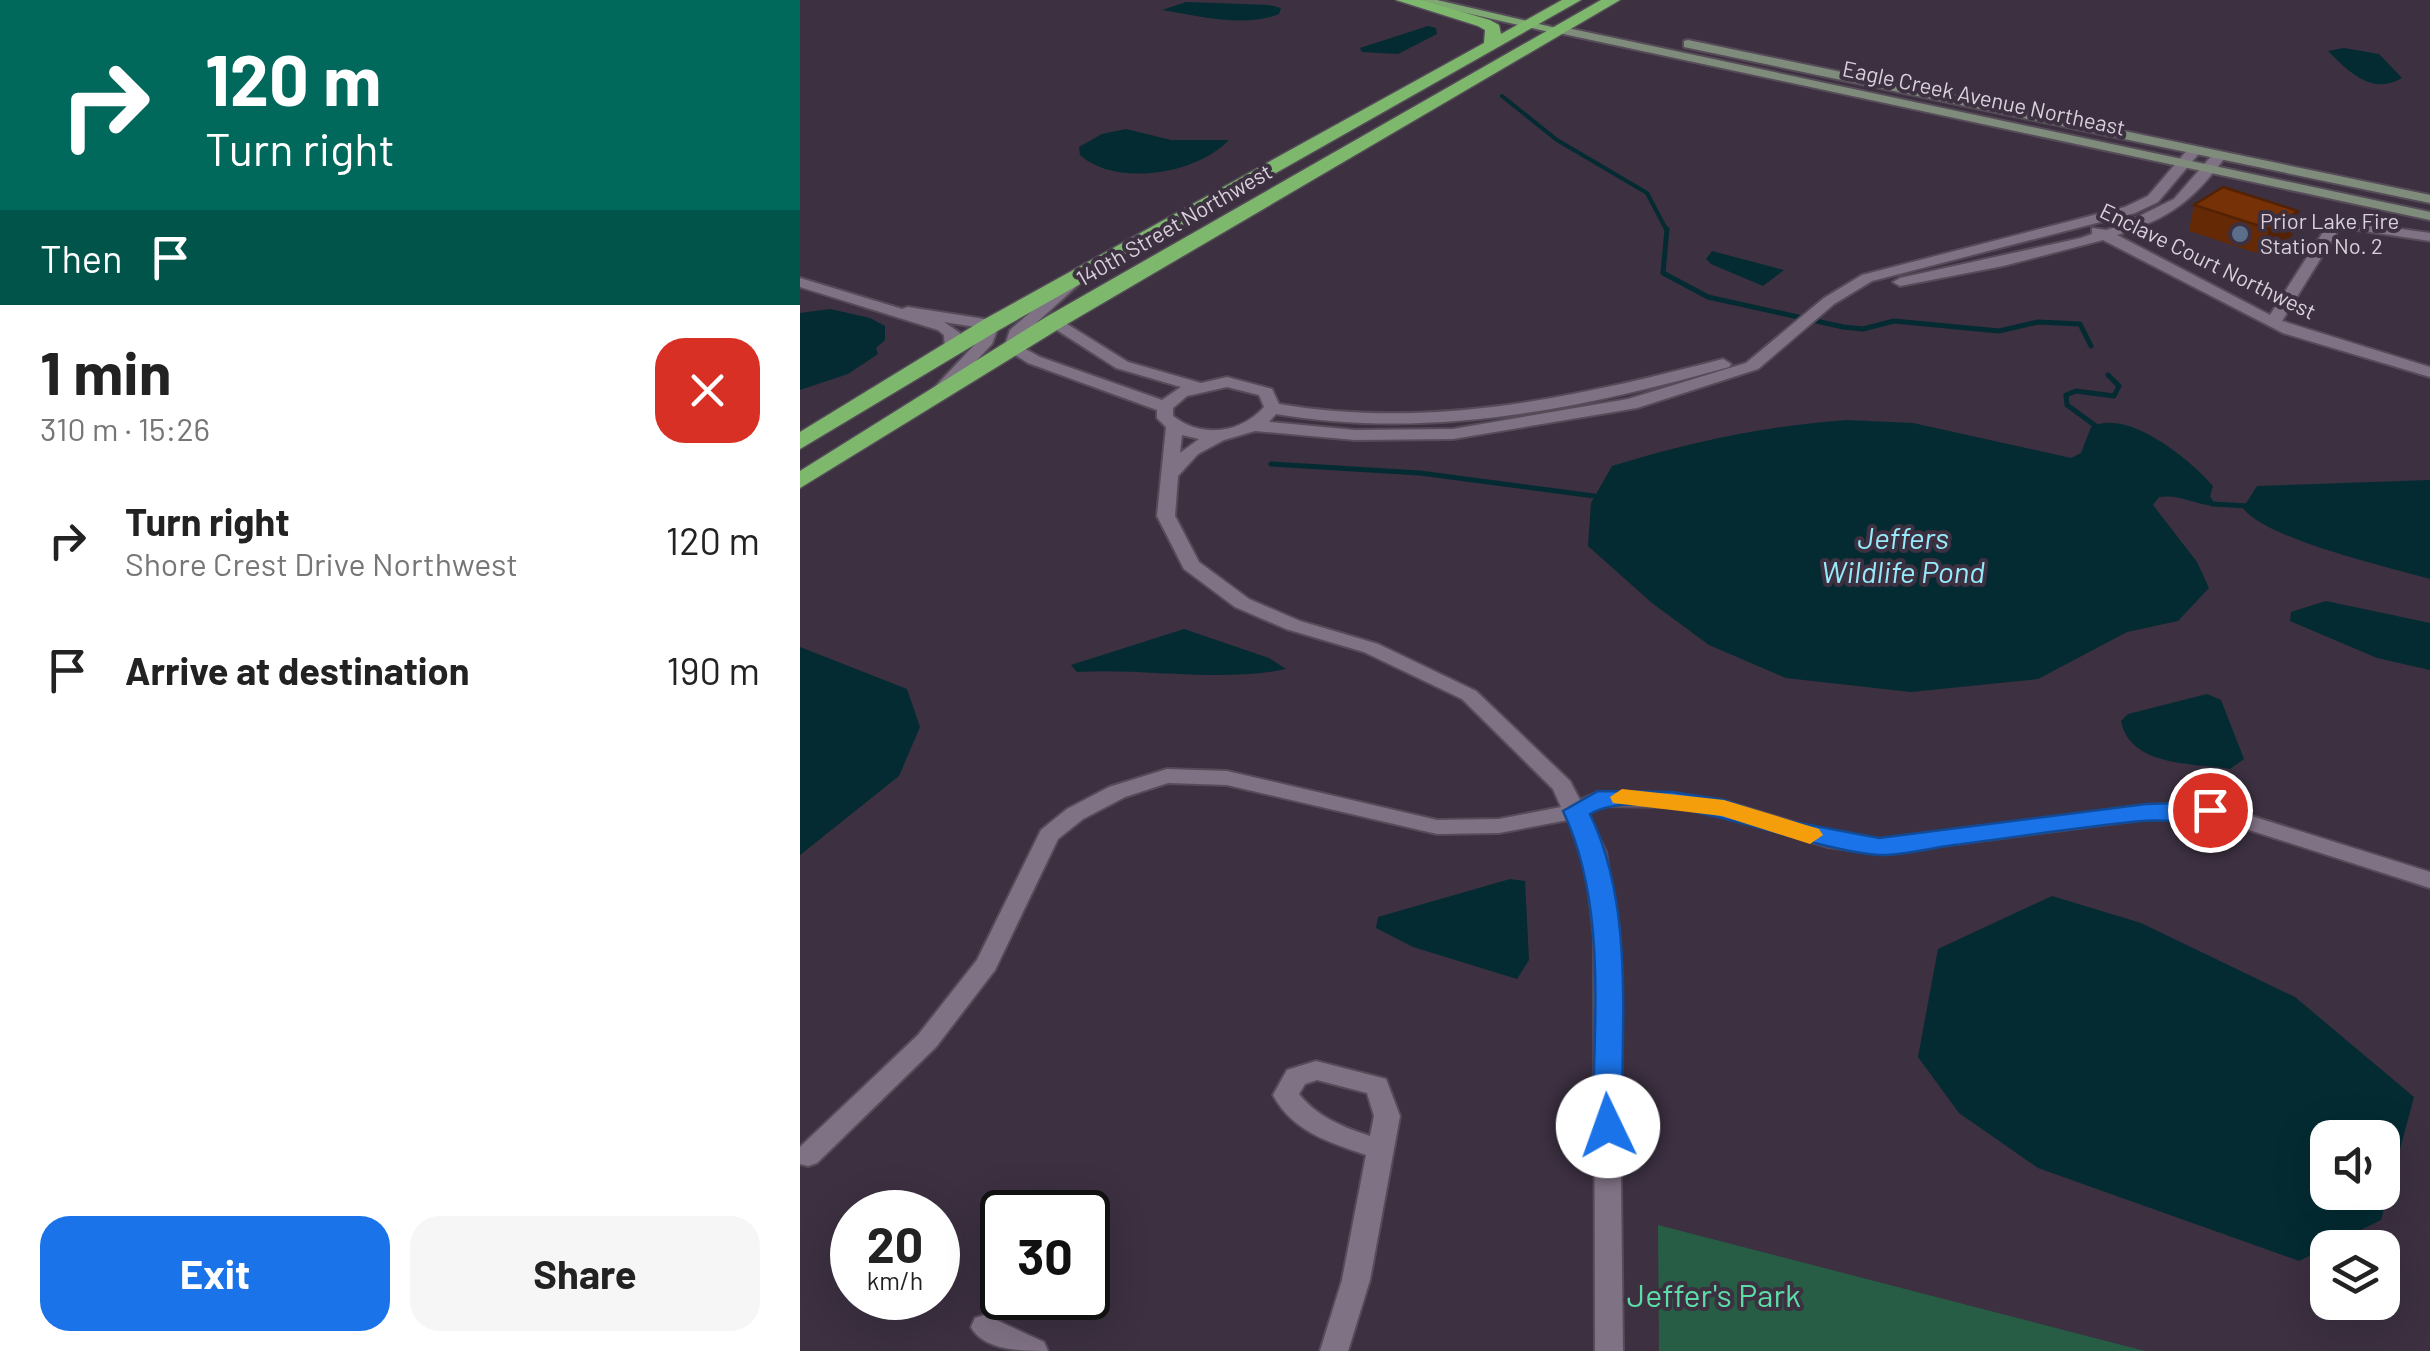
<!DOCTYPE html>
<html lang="en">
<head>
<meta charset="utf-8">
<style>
	:root { --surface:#fff; --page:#f6f6f6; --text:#222; --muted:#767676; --accent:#1a73e8 }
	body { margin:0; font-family:Barlow,sans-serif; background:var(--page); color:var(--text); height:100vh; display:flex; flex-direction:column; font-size:38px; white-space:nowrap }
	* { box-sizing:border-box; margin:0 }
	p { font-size:32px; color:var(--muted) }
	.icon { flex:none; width:55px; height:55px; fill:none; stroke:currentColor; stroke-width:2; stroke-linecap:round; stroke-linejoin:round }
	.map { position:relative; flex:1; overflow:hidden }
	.sheet { display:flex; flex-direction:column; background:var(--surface); width:800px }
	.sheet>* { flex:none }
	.guide { background:#00695c; color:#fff; overflow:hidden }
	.buttons { position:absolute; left:1510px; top:1120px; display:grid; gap:20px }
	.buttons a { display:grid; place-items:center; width:90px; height:90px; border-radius:20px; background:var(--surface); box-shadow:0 10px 40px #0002; font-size:50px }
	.speed { position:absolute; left:30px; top:1190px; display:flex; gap:20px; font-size:50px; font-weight:700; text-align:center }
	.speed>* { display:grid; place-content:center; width:130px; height:130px; border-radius:50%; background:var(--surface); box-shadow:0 10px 40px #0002; line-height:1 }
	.speed small { font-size:25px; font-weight:400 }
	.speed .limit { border:5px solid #111; border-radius:15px; background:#fff; color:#111 }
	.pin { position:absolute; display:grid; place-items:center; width:85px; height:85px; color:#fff; margin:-42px; border:5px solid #fff; border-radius:50%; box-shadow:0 2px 10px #0007 }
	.me { position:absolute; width:110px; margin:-55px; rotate:357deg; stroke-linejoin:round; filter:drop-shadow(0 0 8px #0008) }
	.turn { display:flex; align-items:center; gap:35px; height:210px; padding:0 40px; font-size:45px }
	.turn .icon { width:130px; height:130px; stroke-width:2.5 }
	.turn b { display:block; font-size:70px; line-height:85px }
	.then { display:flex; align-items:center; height:95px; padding:0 40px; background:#0003; gap:20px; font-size:38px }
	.round { display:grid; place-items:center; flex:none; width:105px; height:105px; border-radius:30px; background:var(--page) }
	.head { display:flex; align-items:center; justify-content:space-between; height:170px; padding:0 40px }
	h1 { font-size:60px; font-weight:700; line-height:75px }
	.action { display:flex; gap:20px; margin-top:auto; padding:20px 40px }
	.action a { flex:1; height:115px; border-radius:30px; background:var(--accent); color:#fff; font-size:40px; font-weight:700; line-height:115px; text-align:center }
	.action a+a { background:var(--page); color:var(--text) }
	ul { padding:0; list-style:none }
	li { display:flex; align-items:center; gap:30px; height:130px; padding:0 40px }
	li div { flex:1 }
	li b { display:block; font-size:38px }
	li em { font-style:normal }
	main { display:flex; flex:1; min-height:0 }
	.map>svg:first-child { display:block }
</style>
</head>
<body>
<main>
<section class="sheet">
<div class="guide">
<div class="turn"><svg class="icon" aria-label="right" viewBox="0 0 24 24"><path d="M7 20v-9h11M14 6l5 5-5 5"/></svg><div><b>120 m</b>Turn right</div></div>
<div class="then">Then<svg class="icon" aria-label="arrive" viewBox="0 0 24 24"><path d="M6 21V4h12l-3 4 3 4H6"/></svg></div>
</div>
<div class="head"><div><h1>1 min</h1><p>310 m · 15:26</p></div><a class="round" style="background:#d93025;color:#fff"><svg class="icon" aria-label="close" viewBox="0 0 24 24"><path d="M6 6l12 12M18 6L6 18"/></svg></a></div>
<ul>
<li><svg class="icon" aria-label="right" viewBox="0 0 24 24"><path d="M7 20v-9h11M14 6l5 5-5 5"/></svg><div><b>Turn right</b><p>Shore Crest Drive Northwest</p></div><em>120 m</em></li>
<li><svg class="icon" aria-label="arrive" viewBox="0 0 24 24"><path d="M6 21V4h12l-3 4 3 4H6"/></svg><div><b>Arrive at destination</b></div><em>190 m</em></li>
</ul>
<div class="action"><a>Exit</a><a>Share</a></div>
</section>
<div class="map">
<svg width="1630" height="1351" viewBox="0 0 1630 1351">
	<rect width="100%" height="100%" fill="#3c3041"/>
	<path fill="#275c45" d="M858,1225l487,126h-486z"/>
	<path fill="#042b32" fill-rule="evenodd" d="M386,2l83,3 12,3 -2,6c-34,14 -81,2 -117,-4z
		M628,26l8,2 1,6 -39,20 -36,-2 -2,-4z
		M1544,48l35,6 23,24c-30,18 -54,-7 -74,-27z
		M326,129l45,11h58c-33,35 -114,47 -149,15l-1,-8 23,-13z
		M912,251l72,19 -21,16 -52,-22 -5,-5z
		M30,309l40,9 15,8v14l-9,8 2,6 -30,20 -48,16v-77z
		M1047,420l66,3 158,35 10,-5 10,-26c37,-19 98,32 122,59l-3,10 6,10c-21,-1 -36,-12 -57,-9l-6,8 44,57 12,26 -31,33 -51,11 -89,47 -127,13 -125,-14 -77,-33 -57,-42 -64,-57 3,-43 21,-37c78,-24 153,-40 235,-46z
		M1630,480v99c-42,-12 -165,-40 -187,-71l14,-22z
		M1526,601l104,22v47l-53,-12 -87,-37 1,-9z
		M384,629l85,29 17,11c-64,14 -142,-1 -209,3l-6,-7z
		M0,647l107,42 13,38 -21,49 -99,79z
		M1407,694l14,6 23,59 -14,10c-36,-6 -100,-2 -109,-48l7,-7z
		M710,879l15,2 4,79 -12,19 -104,-32 -37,-19 2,-11z
		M1252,896l89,27 154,74 119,100 -33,123 -82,41 -261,-93 -79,-55 -41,-56 20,-108zM1528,1138h54v54h-54z"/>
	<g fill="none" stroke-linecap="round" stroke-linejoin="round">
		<path stroke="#042b32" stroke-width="4" d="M702,96l55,44 90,53 20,38"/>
		<path stroke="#042b32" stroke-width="5" d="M867,229l-4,44 45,24 135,30 20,2 31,-8 105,10 39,-9 42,2 11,22
			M1300,429l-33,-24 -1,-10 10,-4 38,5 5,-10 -11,-11
			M471,464l149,9 174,23
			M1412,504l37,2"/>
		<g stroke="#564c59" stroke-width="4">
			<path id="minor" d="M1389,148l12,3 -43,51 -23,11 -263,68 -38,23 -76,65 -121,39 -184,31 -98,1 -100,-9 -31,9 -26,14 -20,22 -3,40 24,46 50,37 51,22 78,23 98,47 94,90 10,19 18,-8 74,1 52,8 105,32 50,7 268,-35 63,-2 220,69v16l-221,-71 -62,2 -268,35 -51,-7 -106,-32 -50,-8 -70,-1 -15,8 19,38 12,84 5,415h-28l-1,-415 -10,-84 -16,-32 -69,13 -62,1 -210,-49 -59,-2 -43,14 -42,22 -25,20 -63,131 -59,77 -119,116 -9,3 -8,-2v-17l118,-112 59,-75 64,-130 26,-21 42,-22 58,-18 60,2 210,49 62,-1 62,-12 -8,-18 -91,-90 -98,-47 -78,-23 -51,-22 -51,-38 -27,-53 9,-89 -9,-9v-8l-129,-47 -24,-15 6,-18 67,-58h10l2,3 -66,60 -3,11 20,11 122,43 19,-13 -65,-19 -67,-43v-6h10l69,43 73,21 26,-6 45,12 7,15c152,26 297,-7 444,-45l8,5 -2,3c-149,42 -299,73 -453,47l-7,8 86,8 98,-1 175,-30 118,-36 78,-65 38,-23 263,-68 23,-11zM427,387l32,8 5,12c-24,27 -63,31 -91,9v-8l14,-12zM382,435l17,4 -19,14z
				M1419,152l7,4c-32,44 -57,63 -109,79l153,80 57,-89 9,-6 94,13v8l-86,-13 -7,4 -55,89 148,46v10l-147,-44 -180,-93 -100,26 -103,20 -7,-4 7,-4 181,-40 11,-4v-6l14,2 13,-4 55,-27 40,-46z
				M516,1061l70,18 14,37 -30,164 -22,71h-28l22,-71 24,-125c-37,-13 -73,-23 -93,-60l14,-25zM517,1080l50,13 7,23 -4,20c-27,-9 -53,-19 -71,-42l6,-10z
				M185,1315l59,27 4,9c-25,0 -64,0 -77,-24l4,-9z"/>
		</g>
		<g stroke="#564c59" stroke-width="4">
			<path id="tertiary" d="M0,278l102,31 6,-2 83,13 8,5 -7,19 -46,49 -6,2 -8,-5 47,-50 3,-12 -38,-6 16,11 -3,19h-12l-1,-17 -6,-5 -138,-43z"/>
		</g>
		<g stroke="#564c59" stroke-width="4">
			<path id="secondary" d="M758,26l872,186v8l-876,-188v-4z
				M888,40l742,155v8l-746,-156v-6z"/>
		</g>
		<g stroke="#564c59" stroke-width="4">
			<path id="primary" d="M610,0h27l128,30 -7,4z"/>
		</g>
		<g stroke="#564c59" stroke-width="3">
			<path id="trunk" d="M596,0h25l69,20 9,5 2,9 61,-34h19l-582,330 -199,119v-17l183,-112 501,-277 1,-13 -7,-4z
				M801,0h19l-558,327 -262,161v-17l246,-154z"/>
		</g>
		<use href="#minor" fill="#807285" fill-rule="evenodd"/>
		<use href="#tertiary" fill="#807285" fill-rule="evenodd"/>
		<use href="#secondary" fill="#7f8c7b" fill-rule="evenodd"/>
		<use href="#primary" fill="#7ea772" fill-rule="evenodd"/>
		<use href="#trunk" fill="#7db86c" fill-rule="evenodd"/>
	</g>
	<path fill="#652a05" d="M1394,205l104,6 -6,25 -29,19 -74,-24z"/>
	<path fill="#532204" d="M1498,211l-6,25 -29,19 6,-26z"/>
	<path fill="#763106" stroke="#532204" stroke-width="2.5" d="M1423,187l75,24 -29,18 -75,-24z"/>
	<path fill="#1a73e8" stroke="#114b97" stroke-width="2.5" d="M798,791l74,1 52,8 54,19 101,19 267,-34 64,-2 13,8c-13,18 -60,8 -81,11 -63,6 -125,16 -188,24 -24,3 -51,11 -76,10 -72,-4 -228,-76 -288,-41 45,93 31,211 32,312l-4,9h-21l-4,-9c0,-103 15,-220 -30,-315z"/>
	<path fill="#f59e0b" d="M822,789l102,11 95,29 4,6 -13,9 -88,-28 -109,-13 -3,-6z"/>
	<circle fill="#5c6f8a" stroke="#3c3041" stroke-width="4" cx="1440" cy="234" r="10"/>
	<g text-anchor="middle" stroke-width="8" stroke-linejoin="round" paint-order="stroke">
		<g font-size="22" fill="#d8d1db" stroke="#3c3041">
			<text transform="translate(1184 98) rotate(12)" y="8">Eagle Creek Avenue Northeast</text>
			<text transform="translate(374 225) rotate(-30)" y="8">140th Street Northwest</text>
			<text transform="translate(1408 261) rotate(26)" y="8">Enclave Court Northwest</text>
		</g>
		<g font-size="22" fill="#d8d1db" stroke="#3c3041" text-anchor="start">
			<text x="1460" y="229">Prior Lake Fire<tspan x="1460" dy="25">Station No. 2</tspan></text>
		</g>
		<g font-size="30" font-style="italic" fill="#97eaf9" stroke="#3c3041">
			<text x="1103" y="549">Jeffers<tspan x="1103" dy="34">Wildlife Pond</tspan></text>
		</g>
		<g font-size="32" fill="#5cdda8" stroke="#3c3041">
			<text x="914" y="1307">Jeffer's Park</text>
		</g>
	</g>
</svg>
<div class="buttons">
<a><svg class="icon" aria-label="sound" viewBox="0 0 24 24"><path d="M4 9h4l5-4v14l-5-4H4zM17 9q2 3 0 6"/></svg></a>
<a><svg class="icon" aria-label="layers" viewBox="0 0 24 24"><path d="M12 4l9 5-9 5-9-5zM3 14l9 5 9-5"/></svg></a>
</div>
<div class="speed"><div>20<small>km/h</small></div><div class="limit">30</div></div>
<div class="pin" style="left:1410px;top:810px;background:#d93025"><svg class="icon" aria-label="arrive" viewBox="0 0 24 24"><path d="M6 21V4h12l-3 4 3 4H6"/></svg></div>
<svg class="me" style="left:808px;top:1126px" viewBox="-20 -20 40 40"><circle r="19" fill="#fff"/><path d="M0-13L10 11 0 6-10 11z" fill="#1a73e8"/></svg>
</div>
</main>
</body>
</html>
